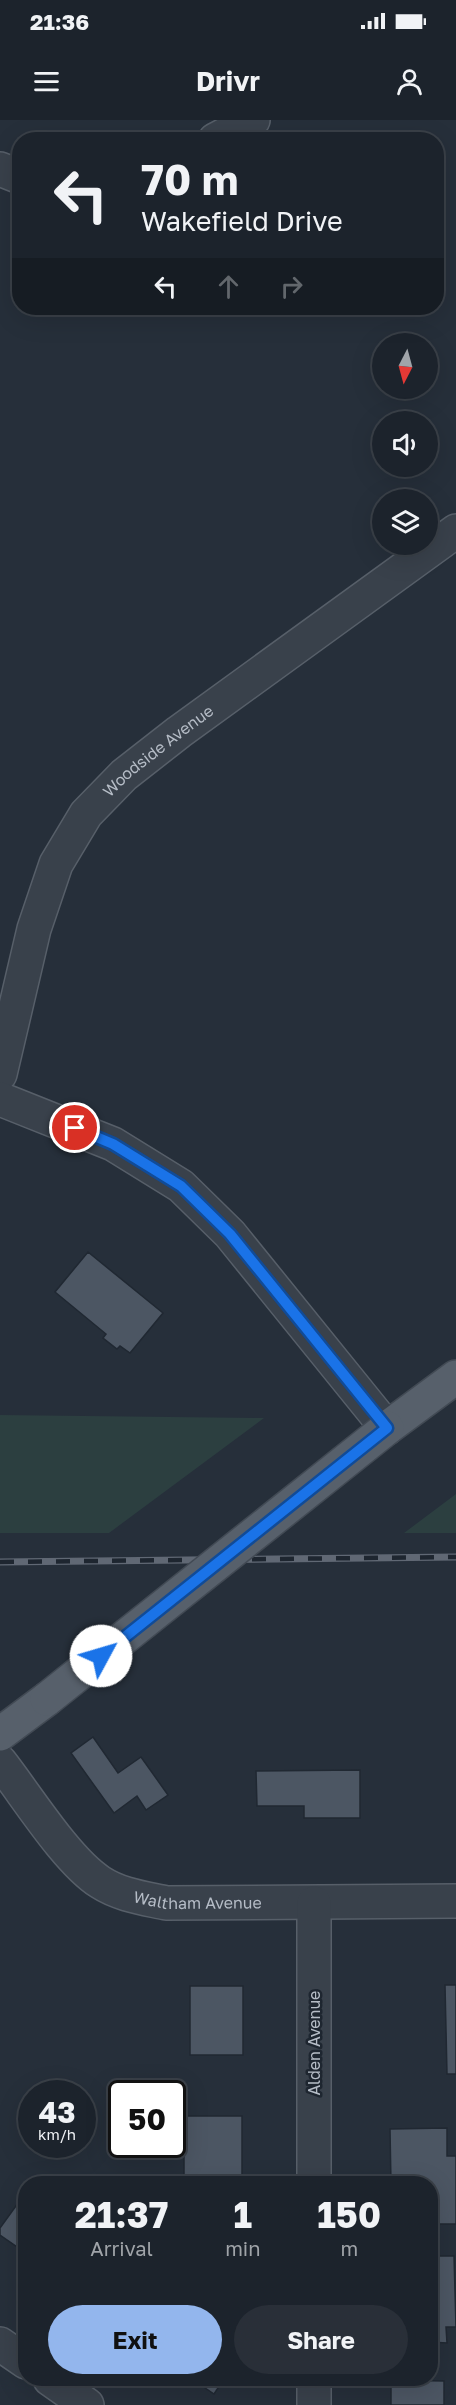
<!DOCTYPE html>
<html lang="en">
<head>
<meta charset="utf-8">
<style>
	:root { --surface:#1c232c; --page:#292f38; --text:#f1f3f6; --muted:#a0a4a9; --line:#3a4048; --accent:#93b6ed }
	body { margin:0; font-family:"Golos Text",sans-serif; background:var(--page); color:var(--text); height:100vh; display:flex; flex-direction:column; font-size:22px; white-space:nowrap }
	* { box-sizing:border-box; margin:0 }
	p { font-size:20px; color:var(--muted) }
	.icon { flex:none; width:33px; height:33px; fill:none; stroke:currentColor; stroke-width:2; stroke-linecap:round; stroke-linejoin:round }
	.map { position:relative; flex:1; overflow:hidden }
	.sheet { position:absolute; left:18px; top:2056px; width:420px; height:210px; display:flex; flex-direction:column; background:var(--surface); border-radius:24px; box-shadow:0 6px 24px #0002,0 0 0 2px var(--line) }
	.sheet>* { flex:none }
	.banner { position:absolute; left:12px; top:12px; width:432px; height:183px; border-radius:24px; box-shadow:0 6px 24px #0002,0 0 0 2px var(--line); background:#1c232c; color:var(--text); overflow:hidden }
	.needle { width:39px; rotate:186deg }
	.controls { position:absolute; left:372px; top:213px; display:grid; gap:12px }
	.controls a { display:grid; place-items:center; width:66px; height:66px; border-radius:50%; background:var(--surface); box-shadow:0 6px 24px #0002,0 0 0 2px var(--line); font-size:30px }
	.speed { position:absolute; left:18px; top:1960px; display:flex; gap:12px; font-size:30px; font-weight:700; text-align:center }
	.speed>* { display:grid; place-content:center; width:78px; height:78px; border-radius:50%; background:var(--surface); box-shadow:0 6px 24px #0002,0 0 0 2px var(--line); line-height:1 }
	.speed small { font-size:15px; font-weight:400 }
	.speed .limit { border:3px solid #111; border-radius:9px; background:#fff; color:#111 }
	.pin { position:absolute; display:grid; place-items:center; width:51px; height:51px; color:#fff; margin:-26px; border:3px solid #fff; border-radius:50%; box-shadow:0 2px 6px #0007 }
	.me { position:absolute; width:66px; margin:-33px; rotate:51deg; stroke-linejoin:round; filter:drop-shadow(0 0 4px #0008) }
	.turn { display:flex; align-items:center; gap:21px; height:126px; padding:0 30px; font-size:27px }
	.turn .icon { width:78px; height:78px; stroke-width:2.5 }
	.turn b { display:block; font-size:42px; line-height:51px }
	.lanes { display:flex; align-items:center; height:57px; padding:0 30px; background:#0003; justify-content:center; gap:30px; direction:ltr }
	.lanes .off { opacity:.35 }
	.eta { display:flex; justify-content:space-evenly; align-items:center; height:102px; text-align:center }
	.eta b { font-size:36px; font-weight:700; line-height:42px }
	.cta { display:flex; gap:12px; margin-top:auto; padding:12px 30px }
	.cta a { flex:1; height:69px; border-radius:36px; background:var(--accent); color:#111; font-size:24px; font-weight:700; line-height:69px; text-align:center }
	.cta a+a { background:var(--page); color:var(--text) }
	.status { display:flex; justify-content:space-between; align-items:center; height:42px; padding:0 30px; background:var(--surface); direction:ltr }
	.status svg { height:16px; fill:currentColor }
	header { display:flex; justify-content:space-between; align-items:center; height:78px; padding:0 30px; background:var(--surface); font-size:27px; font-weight:700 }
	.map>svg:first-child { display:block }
</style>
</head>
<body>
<div class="status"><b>21:36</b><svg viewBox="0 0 49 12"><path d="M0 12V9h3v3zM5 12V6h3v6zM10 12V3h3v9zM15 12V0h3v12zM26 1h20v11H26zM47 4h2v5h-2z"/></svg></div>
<header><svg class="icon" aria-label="menu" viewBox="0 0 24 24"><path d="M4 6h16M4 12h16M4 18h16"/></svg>Drivr<svg class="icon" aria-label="person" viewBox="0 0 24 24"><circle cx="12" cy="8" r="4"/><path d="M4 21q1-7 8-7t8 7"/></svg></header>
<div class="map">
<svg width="456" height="2285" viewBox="0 0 456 2285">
	<rect width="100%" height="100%" fill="#262f3a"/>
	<path fill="#2c3f40" d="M0,1295l264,3 -155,115h-109z
		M456,1374v39h-52z"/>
	<path fill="#4c5663" stroke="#202832" stroke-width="1.5" d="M88,1132l75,61 -33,40 -10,-7 -3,3 -14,-11 3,-4 -51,-42z
		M93,1617l25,36 23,-16 27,38 -22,15 -9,-14 -23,17 -43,-60z
		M360,1650v48h-56v-12h-47l-1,-35z
		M445,1865h11v89h-9z
		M190,1866h53v69h-53z
		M184,1996h58v68h-58z
		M447,2008v28h9v68h-26v-40h-39l-1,-55z
		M26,2072v61l-26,-18v-7z
		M430,2136h24l2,71h-10l1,16 -17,-1z
		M192,2259h32l-10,15z
		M391,2260l53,1v24h-53z"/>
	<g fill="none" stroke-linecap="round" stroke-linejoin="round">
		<g stroke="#575f69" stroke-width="36">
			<g id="minor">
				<path d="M215,20l38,-20"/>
				<path d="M0,49l20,8"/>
				<path id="s1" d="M0,954l34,-145 22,-65 30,-50 38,-39 55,-43 277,-201"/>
				<path d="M0,979l113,45 68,42 49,48 157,194"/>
				<path id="s2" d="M0,1642c26,33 66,98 100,120 20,13 43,16 66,21l290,-2"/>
				<path d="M314,2064v-281"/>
				<path d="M0,2224l26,18"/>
				<path d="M50,2259l37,26"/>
				<path d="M314,2285v-26"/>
			</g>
		</g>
		<g stroke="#424a54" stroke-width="36">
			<path id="major" d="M387,1308l69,-51
				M0,1614l47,-35"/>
		</g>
		<use href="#minor" stroke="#39414b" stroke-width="33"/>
		<use href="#major" stroke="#57606b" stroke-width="33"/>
		<g stroke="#606874" stroke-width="7">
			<path id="rail" d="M0,1442l456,-5"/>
		</g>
		<use href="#rail" stroke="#1e2630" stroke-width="4.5" stroke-dasharray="14" stroke-linecap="butt"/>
		<g stroke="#424a54" stroke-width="36" stroke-linecap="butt">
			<path id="major-bridge" d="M47,1579l340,-271"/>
		</g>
		<use href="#major-bridge" stroke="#57606b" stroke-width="33"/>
	</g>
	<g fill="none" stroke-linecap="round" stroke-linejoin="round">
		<g stroke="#114b97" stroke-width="15">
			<path id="route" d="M75,1008l38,16 68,42 49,48 157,194 -286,228"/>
		</g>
		<use href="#route" stroke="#1a73e8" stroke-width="10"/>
	</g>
	<g text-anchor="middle" stroke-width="5" stroke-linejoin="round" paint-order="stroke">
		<g font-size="16" fill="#b5bcc6" stroke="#1e2630">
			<text dy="6" stroke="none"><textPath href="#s1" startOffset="372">Woodside Avenue</textPath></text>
			<text dy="6" stroke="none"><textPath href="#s2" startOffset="258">Waltham Avenue</textPath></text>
			<text transform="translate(314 1923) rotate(-90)" y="6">Alden Avenue</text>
		</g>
	</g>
</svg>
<div class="controls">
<a><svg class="needle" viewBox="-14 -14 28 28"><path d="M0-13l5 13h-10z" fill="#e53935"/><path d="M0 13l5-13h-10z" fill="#a0a4a9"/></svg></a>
<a><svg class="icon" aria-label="sound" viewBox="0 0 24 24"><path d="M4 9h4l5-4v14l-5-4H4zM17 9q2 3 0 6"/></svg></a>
<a><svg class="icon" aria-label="layers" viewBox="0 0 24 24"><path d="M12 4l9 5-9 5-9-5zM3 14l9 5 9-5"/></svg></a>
</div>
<div class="speed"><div>43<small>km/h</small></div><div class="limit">50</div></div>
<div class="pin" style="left:75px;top:1008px;background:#d93025"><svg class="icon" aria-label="arrive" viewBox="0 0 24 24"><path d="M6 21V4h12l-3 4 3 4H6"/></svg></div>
<svg class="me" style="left:101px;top:1536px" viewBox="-20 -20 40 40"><circle r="19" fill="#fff"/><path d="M0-13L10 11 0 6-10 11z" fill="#1a73e8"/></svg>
<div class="banner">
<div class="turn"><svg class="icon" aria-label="left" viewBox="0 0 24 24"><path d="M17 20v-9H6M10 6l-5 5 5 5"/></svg><div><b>70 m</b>Wakefield Drive</div></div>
<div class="lanes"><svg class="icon" aria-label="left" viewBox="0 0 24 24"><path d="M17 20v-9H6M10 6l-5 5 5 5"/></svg><svg class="icon off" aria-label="ahead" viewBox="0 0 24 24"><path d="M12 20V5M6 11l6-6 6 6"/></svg><svg class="icon off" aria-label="right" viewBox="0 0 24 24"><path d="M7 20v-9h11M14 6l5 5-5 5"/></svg></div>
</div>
<section class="sheet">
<div class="eta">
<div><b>21:37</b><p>Arrival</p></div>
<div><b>1</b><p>min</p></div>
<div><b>150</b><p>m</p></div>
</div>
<div class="cta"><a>Exit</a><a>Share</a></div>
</section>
</div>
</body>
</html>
